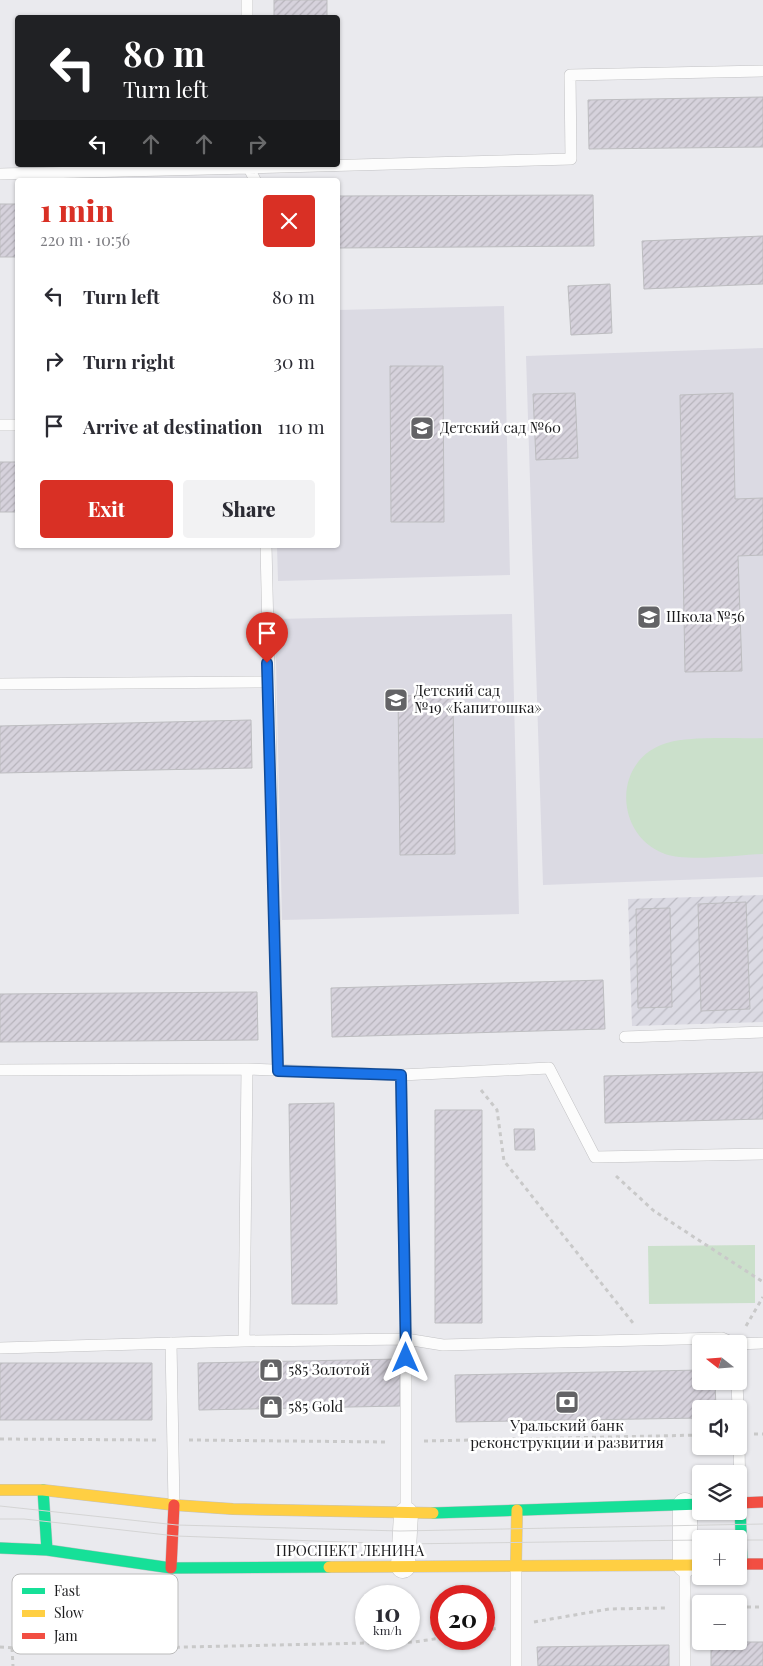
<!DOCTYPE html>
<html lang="en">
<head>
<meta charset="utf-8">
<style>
	:root { --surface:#fff; --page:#f2f2f3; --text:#2b2b33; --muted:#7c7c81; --accent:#d93025 }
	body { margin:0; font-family:"Playfair Display",serif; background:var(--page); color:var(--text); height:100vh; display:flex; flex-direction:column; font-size:19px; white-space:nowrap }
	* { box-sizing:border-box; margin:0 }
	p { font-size:16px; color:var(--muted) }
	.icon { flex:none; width:28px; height:28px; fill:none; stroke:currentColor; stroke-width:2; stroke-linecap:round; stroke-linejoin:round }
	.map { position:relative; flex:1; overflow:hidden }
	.drawer { position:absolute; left:15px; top:178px; width:325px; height:370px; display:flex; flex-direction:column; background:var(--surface); border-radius:5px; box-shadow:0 1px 4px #0004 }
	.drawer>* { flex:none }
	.top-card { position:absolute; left:15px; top:15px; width:325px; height:152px; border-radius:5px; box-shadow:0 1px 4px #0004; background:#202124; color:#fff; overflow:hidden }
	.needle { width:32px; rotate:287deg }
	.fabs { position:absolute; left:692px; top:1335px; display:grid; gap:10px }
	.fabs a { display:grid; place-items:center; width:55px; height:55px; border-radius:5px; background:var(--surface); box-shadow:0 1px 4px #0004; font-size:25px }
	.speed { position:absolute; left:355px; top:1585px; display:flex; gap:10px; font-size:25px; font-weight:700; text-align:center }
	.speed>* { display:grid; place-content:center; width:65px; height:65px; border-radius:50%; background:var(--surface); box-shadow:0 1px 4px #0004; line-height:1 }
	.speed small { font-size:12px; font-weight:400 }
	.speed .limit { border:8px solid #d22; background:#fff; color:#111 }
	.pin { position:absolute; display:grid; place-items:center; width:42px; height:42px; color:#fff; margin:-51px -21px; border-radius:50% 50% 50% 0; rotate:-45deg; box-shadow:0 0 5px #0007 }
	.pin .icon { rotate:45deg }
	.me { position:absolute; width:55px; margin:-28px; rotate:0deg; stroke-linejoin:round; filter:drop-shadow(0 0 4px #0008) }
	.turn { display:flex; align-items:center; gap:18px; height:105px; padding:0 25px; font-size:22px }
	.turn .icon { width:65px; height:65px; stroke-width:2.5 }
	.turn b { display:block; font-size:35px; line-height:42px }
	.lanes { display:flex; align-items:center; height:48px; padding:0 25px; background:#0003; justify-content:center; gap:25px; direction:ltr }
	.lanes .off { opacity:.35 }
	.round { display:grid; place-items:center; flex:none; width:52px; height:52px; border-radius:5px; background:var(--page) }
	.headline { display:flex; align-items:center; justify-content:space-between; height:85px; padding:0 25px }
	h1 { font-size:30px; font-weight:800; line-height:38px; color:var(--accent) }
	.primary-button { display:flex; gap:10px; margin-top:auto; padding:10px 25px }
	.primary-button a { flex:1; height:58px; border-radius:5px; background:var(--accent); color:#fff; font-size:20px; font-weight:800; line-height:58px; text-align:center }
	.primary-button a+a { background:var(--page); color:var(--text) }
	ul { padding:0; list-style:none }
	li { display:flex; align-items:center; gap:15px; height:65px; padding:0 25px }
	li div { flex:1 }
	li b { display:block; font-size:19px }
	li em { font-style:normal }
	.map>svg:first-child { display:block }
</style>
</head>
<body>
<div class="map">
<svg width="763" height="1666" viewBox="0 0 763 1666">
	<defs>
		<pattern id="industrial-furrows" width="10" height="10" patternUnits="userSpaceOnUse" patternTransform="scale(1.25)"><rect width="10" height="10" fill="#dbdae3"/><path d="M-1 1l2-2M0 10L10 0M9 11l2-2" fill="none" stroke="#bbbac2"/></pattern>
		<pattern id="building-hatch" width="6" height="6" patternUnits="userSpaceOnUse" patternTransform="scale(1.25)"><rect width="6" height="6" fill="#d6d2dc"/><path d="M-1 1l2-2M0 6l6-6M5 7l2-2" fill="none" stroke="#b7b4bc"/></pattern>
	</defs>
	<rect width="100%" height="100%" fill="#eaeaee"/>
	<path fill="url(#industrial-furrows)" d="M763,895v127l-131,4 -4,-127z"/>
	<path fill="#dbdae3" d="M504,306l6,269 -232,6 -1,-36h61v-235z
		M763,348v529l-220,8 -17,-529z
		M512,614l7,300 -237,6 -7,-301z"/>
	<path fill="#cbe0cb" d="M763,738v116c-26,1 -75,8 -98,0 -49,-18 -53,-89 -4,-109 23,-10 75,-6 102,-7z
		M755,1245v58l-106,1 -1,-58z"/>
	<path fill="url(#building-hatch)" stroke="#bdbdc0" d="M274,0h53v18h-53z
		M763,97v50l-174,2 -1,-49z
		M593,195l1,51 -256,2v-52z
		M0,204h18v53h-18z
		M763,236v48l-119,5 -2,-48z
		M610,284l2,49 -41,2 -3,-49z
		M390,366h53l1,156h-53z
		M575,393l3,65 -42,2 -3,-66z
		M733,393l2,106 28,-1v57l-25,1 4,115 -57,1 -5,-277z
		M0,462h18v50h-18z
		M453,695l2,159 -55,1 -2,-159z
		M251,720l1,48 -252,5v-47z
		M746,902l4,107 -49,2 -3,-107z
		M670,908l2,99 -34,1 -2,-99z
		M603,980l2,49 -273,8 -1,-49z
		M257,992l1,48 -258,2v-48z
		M763,1072v47l-158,4 -1,-47z
		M334,1103l3,201h-45l-3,-200z
		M435,1110h47v213h-47z
		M514,1129h20l1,21h-20z
		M400,1359v47l-201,4 -1,-47z
		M0,1363h152v57h-152z
		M701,1370v11h14l1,28h-15v9l-245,4 -1,-47z
		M711,1642h52v24h-52z
		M669,1645v21h-131l-1,-19z"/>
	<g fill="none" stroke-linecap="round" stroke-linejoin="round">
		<g stroke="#c2c2c4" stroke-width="12">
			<path id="lane" d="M247,0v18
				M249,165v3l322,-9 -1,-84 193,-4
				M0,174l249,-6 6,12
				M0,425h18
				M266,545l12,526
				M0,684l267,-2
				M625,1037l138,-5
				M0,1070l247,-1 154,6 148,-7 46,89 168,-3
				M401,1075l5,264v175
				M244,1341l3,-272
				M171,1343l3,162
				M0,1348l244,-7 162,-2 37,6 279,-7 14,6 27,-1
				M737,1381l1,28
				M739,1442l1,61
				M685,1565v101
				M516,1666v-100"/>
		</g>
		<g stroke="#c2c2c4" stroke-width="25">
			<path id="street" d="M685,1505v60
				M403,1566l3,-52"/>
		</g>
		<g stroke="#c2c2c4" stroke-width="12">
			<path id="fast" d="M43,1490l4,60
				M740,1503l2,61
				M433,1513l268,-9
				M0,1548l47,2 124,18 158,-1"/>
		</g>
		<g stroke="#c2c2c4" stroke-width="12">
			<path id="slow" d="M0,1490h43l131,15 59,4 200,4
				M516,1566l1,-56
				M329,1567l372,-2"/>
		</g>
		<g stroke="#c2c2c4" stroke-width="12">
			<path id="jam" d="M739,1503l24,-1
				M739,1564h24
				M171,1568l3,-63"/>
		</g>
		<path stroke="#c9c9c9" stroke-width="3" stroke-dasharray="4 4" stroke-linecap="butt" d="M481,1090l16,20 7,51 129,162
			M616,1176l38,35 109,71
			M746,1326l17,-29
			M754,1434h9
			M0,1439l156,1
			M189,1440l199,2
			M424,1441l277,-6
			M739,1607h24
			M534,1622l75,-13 57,-1
			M484,1631l14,-3
			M0,1647l49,3 365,-8 27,-4
			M12,1648l1,18"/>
		<use href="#lane" stroke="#fcfcfc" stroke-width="11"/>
		<use href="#street" stroke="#fcfcfc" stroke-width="24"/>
		<use href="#fast" stroke="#16e098" stroke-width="11"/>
		<use href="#slow" stroke="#ffcf43" stroke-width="11"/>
		<use href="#jam" stroke="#f24e42" stroke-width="11"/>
		<path stroke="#d4d4d4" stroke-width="1" d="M0,1506l177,19 223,6 363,-7
			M0,1519h24l152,17 225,8 300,-4
			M739,1540h24"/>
	</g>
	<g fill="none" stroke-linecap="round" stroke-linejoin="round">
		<g stroke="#114b97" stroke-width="12">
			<path id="route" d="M267,663l11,408 123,4 5,283"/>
		</g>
		<use href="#route" stroke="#1a73e8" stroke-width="9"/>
	</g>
	<defs>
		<g id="school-square" transform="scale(1.25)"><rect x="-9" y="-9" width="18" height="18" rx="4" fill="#636366" stroke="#fff"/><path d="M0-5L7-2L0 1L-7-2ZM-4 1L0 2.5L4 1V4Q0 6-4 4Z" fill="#fff"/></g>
		<g id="shop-square" transform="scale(1.25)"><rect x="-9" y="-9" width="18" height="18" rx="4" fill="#636366" stroke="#fff"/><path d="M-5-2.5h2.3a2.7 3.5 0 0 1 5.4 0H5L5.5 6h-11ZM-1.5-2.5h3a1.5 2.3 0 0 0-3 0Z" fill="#fff"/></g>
		<g id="bank-square" transform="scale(1.25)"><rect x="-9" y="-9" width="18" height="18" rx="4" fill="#636366" stroke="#fff"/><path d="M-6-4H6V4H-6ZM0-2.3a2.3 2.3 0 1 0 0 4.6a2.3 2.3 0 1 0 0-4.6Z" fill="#fff"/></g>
	</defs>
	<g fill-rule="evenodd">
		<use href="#school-square" x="422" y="428"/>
		<use href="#school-square" x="649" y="617"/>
		<use href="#school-square" x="396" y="700"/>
		<use href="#shop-square" x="271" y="1370"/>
		<use href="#bank-square" x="567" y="1402"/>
		<use href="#shop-square" x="271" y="1407"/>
	</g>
	<g text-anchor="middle" stroke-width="5" stroke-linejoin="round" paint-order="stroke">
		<g font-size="15" fill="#1b1b1d" stroke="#fff" text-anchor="start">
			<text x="440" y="433">Детский сад №60</text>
			<text x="666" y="622">Школа №56</text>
			<text x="414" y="696">Детский сад<tspan x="414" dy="17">№19 «Капитошка»</tspan></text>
			<text x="288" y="1375">585 Золотой</text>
			<text x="288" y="1412">585 Gold</text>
			<text x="567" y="1431" text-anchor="middle">Уральский банк<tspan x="567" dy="17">реконструкции и развития</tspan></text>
		</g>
		<g font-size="15" fill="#1b1b1d" stroke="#fff">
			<text x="350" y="1556">ПРОСПЕКТ ЛЕНИНА</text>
		</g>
	</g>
	<rect x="12" y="1574" width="166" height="80" rx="8" fill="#fff" stroke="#bbb" stroke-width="1"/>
	<rect x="22" y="1588" width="23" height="6" fill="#16e098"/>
	<rect x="22" y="1610" width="23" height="7" fill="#ffcf43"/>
	<rect x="22" y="1633" width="23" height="6" fill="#f24e42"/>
	<g font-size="14" fill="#1b1b1d">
		<text x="54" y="1596">Fast</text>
		<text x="54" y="1618">Slow</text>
		<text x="54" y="1641">Jam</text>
	</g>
</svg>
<div class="fabs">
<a><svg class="needle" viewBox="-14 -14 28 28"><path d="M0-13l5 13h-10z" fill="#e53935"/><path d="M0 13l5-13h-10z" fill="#7c7c81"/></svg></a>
<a><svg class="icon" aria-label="sound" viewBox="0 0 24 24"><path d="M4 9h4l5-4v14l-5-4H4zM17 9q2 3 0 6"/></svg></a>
<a><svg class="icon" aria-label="layers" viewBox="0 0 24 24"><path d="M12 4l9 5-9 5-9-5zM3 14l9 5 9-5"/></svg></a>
<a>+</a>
<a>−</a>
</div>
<div class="speed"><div>10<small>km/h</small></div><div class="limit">20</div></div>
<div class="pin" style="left:267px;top:663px;background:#d93025"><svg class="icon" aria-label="arrive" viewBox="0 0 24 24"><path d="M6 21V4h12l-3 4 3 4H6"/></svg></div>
<svg class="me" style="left:406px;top:1358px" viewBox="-20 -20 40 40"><path d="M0-17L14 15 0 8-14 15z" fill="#1a73e8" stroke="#fff" stroke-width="4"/></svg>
<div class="top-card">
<div class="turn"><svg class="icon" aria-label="left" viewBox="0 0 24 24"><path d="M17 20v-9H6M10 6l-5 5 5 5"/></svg><div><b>80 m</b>Turn left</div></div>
<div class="lanes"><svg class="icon" aria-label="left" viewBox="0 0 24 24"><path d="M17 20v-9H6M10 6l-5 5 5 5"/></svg><svg class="icon off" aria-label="ahead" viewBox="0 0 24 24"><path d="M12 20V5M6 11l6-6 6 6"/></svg><svg class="icon off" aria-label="ahead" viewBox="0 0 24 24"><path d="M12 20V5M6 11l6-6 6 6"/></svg><svg class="icon off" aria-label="right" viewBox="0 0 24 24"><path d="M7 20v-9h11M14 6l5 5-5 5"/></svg></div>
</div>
<section class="drawer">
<div class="headline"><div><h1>1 min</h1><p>220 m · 10:56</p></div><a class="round" style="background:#d93025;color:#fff"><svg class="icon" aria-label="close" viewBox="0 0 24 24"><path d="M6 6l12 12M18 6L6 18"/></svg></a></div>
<ul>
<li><svg class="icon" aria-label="left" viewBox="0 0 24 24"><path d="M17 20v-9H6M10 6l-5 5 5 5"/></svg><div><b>Turn left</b></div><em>80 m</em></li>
<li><svg class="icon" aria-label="right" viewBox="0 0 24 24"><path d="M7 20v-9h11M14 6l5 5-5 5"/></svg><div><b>Turn right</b></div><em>30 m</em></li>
<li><svg class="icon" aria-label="arrive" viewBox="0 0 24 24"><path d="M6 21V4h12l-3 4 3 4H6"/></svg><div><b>Arrive at destination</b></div><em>110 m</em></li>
</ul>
<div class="primary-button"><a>Exit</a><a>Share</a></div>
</section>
</div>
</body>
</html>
